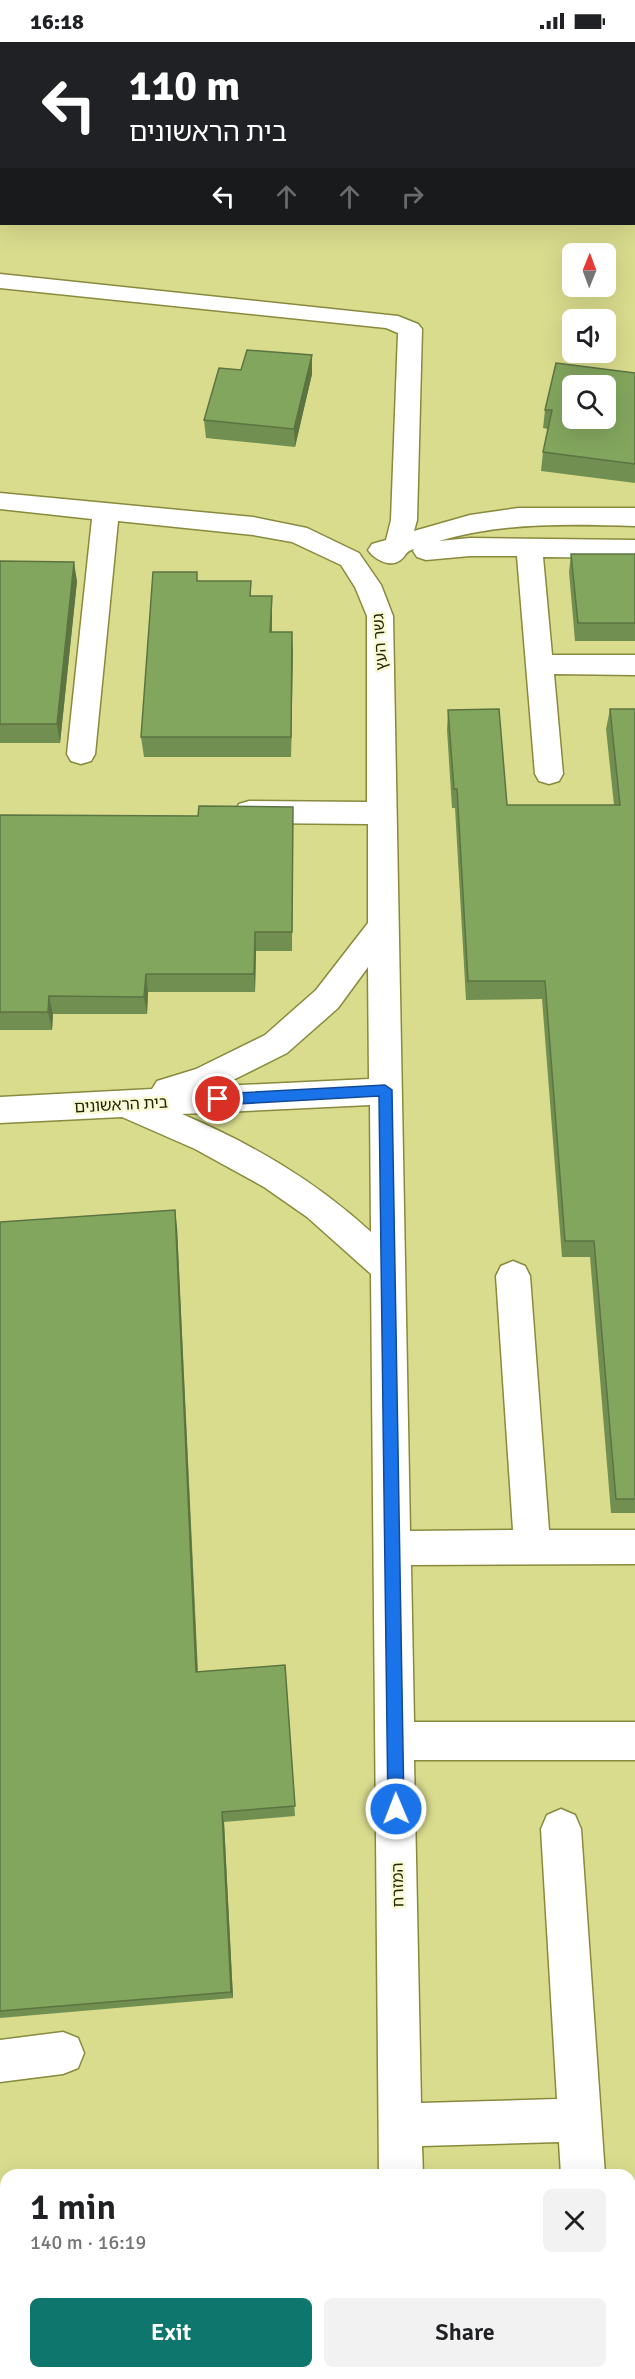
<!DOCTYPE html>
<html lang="en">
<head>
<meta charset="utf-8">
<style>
	:root { --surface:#fff; --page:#f2f2f2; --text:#202124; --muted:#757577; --accent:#0f766e }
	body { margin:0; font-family:Signika,"Noto Sans Hebrew",sans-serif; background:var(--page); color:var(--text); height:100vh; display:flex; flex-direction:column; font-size:22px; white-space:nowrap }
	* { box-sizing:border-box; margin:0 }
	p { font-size:20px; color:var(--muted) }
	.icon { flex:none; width:33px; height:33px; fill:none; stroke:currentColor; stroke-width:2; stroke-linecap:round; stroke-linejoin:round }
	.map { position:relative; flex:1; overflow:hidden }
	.details { position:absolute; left:0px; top:2127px; width:636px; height:210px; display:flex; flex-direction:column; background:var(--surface); border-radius:18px 18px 0 0; box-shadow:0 6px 24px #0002 }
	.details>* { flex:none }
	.banner { position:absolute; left:0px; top:0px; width:636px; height:183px; box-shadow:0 6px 24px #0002; background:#202124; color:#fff; overflow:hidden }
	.needle { width:39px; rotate:1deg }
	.controls { position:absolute; left:562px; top:201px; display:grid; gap:12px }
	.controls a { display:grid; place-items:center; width:54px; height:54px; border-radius:9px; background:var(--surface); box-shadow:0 6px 24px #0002; font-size:30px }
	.pin { position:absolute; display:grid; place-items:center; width:51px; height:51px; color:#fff; margin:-26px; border:3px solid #fff; border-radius:50%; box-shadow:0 2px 6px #0007 }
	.me { position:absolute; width:66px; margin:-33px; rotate:359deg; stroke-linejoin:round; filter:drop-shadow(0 0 4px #0008) }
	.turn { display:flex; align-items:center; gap:21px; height:126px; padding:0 30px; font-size:27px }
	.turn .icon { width:78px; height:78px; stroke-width:2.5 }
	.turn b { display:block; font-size:42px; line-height:51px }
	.lanes { display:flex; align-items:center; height:57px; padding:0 30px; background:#0003; justify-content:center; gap:30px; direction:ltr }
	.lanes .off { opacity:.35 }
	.round { display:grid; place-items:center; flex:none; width:63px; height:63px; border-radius:9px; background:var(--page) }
	.headline { display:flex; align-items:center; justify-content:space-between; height:102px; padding:0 30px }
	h1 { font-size:36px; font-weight:600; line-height:45px }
	.button { display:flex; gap:12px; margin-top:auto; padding:12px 30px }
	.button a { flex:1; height:69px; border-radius:9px; background:var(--accent); color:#fff; font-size:24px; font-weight:600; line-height:69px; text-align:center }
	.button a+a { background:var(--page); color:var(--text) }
	.status { display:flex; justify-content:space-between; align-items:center; height:42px; padding:0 30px; background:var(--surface); direction:ltr }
	.status svg { height:16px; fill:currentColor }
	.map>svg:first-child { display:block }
</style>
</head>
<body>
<div class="status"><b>16:18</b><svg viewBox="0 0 49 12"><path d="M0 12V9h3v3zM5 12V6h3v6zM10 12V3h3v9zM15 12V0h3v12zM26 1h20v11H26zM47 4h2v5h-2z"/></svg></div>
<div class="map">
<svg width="635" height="2337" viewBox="0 0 635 2337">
	<rect width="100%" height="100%" fill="#d9dc8d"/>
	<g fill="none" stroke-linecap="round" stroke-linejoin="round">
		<g stroke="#888a3d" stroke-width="3">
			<path id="minor" d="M0,232l398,42 20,8 4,5 -5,191 -3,11 56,-16 48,-7h117v18c-68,-2 -131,-4 -196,15l31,-3 165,2v18l-92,-1 9,98h83v20l-81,-1 9,100 -4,7 -10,3 -10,-3 -4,-7 -18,-218h-47l-44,4 -9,-3 -4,-6 1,-2c-9,2 -8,8 -15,12 -10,7 -26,-3 -31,-11l4,-6 14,-4 5,-20 7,-187 -12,-5 -386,-40z
				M0,451l253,24 54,11 52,25 22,32 12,31 17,915 103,-1 -17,-254 5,-10 12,-5 12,5 5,10 19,254h86v34l-224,1 3,157h221v38h-221l7,343 136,-4 -16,-270 6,-14 14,-6 14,6 6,14 24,346h-44l-2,-33 -137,4 1,29h-44l-8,-901 -64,-57 -43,-30 -69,-38 -73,-32 -122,6v-26l152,-8 5,-8 39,-12 69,-34 51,-45 52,-67v-99l-119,-1 -10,-3 -4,-8 4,-8 10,-3 118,1v-186l-12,-29 -14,-22 -49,-23 -39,-7 -135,-14 -23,233 -4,7 -10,3 -10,-3 -4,-7 25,-235 -92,-10zM368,925l1,112 -148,7 66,-33 51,-45zM370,1063l1,127c-57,-52 -119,-88 -189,-118z
				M63,1990l15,6 6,15 -6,15 -15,6 -63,8v-42z
				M6,2154v44l-6,2v-44z
				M381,2331h46v6h-46z
				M572,2331h46l1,6h-46z"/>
		</g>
		<use href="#minor" fill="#fff" fill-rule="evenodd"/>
	</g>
	<path fill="#718f51" d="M241,328l71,4 -17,73 -89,-9 -2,-18z
		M635,331v110l-94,-12 2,-19 5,-23 -5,-1 2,-18z
		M571,512h64v87h-60l-6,-69z
		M0,519l77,20 -17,162h-60z
		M198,539h53v15l21,20v16h20l-1,125h-147l-3,-20z
		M610,667h25v804h-24l-21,-256h-28l-20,-258 -76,1 -11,-192h-3l-5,-78 1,-20 59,95h107l-8,-76z
		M293,765l-1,144h-36l-1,41h-107l-1,22h-94l-1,16h-52v-215l198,1z
		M0,1180l177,5 21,445 87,-7 10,151 -71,6 9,176 -233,20z"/>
	<path fill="#5c7442" d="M312,313v19l-17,73 -1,-18z
		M74,520l3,19 -17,162 -3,-19z
		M272,554v20l-1,36 -1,-20z
		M292,590l1,20 -2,105v-20z
		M255,890l1,19 -1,41 -1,-18z
		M146,932l2,18 -1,22 -3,-17z
		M49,954l4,18 -1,16 -4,-18z
		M175,1168l2,17 21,456 -2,-11z
		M222,1770l2,10 9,176 -2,-6z
		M29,2331h5l1,6h-5z"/>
	<path fill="#83a65e" stroke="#5c7442" stroke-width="1.5" fill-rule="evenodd" d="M247,308l65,5 -18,74 -90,-9 15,-52 22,2z
		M556,321l79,10v91l-92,-12 9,-42h-7zM573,344h33v32h-33z
		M571,512h64v69h-57z
		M0,519l74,1 -17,162h-57z
		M153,530h44v9h54l-1,15h22l-2,36h22l-1,105h-150z
		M499,667l8,96h113l-10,-96h25v790h-19l-22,-258h-29l-20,-260h-77l-11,-192h-3l-6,-79z
		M199,764l94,1 -1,125h-37l-1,42h-108l-2,23 -95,-1 -1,16h-48v-197l198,1z
		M175,1168l21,462 89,-7 10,141 -73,6 9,180 -231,19v-789z
		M6,2274v57h23l1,6h-30v-61z"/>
	<path fill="#1a73e8" stroke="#114b97" stroke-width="1.5" d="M385,1043l7,5 12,719 -3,6 -5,2 -6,-2 -2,-6 -9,-713 -161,9 -6,-6 6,-5z"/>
	<g text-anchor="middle" stroke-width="5" stroke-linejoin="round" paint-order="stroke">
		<g font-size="16" fill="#242504" stroke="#f8fad3">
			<text transform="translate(379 600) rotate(-94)" y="6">גשר העץ</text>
			<text transform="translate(121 1062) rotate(-3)" y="6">בית הראשונים</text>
			<text transform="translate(397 1843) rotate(-91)" y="6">המזרח</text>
		</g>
	</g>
</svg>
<div class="controls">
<a><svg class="needle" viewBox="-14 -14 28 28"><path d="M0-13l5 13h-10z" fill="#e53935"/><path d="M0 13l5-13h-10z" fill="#757577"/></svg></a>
<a><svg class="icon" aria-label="sound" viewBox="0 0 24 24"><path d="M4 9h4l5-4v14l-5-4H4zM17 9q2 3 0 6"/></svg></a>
<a><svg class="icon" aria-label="search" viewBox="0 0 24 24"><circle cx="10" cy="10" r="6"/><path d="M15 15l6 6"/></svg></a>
</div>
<div class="pin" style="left:218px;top:1057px;background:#d93025"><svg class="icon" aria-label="arrive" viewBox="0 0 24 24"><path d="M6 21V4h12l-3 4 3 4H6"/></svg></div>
<svg class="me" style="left:396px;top:1767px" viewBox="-20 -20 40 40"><circle r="17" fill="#1a73e8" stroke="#fff" stroke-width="3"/><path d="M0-11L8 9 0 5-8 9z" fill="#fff"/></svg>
<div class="banner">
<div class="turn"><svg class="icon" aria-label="left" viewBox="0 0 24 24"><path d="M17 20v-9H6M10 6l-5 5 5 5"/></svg><div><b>110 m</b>בית הראשונים</div></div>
<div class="lanes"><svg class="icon" aria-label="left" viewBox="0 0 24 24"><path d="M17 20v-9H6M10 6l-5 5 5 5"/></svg><svg class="icon off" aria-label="ahead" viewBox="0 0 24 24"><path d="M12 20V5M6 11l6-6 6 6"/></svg><svg class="icon off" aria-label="ahead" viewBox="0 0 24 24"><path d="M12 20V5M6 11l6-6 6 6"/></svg><svg class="icon off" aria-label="right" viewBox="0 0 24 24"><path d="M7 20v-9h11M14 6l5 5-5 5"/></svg></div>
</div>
<section class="details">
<div class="headline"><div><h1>1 min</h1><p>140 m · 16:19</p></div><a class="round"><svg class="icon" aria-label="close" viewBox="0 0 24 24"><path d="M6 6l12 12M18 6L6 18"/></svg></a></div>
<div class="button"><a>Exit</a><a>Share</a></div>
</section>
</div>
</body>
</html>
